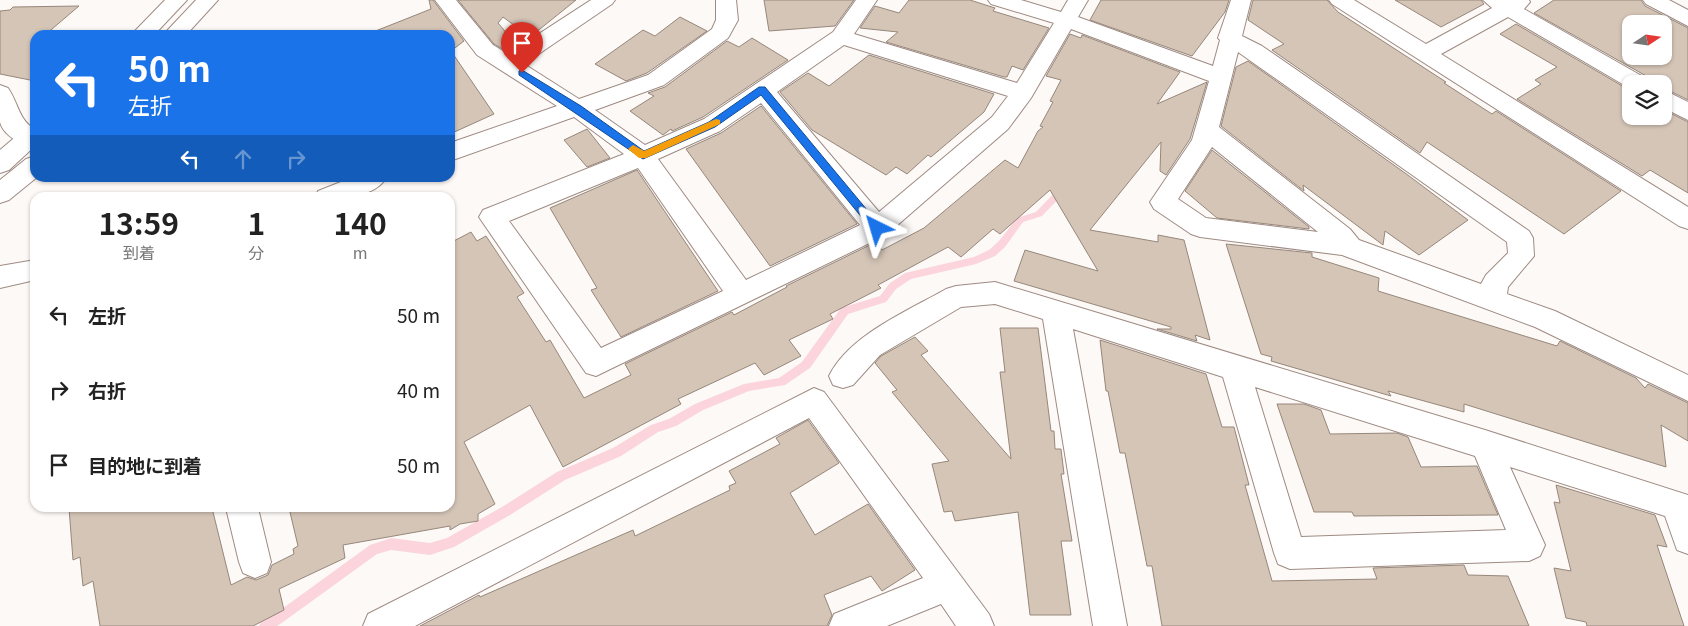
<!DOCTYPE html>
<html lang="ja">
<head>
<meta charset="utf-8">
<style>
	:root { --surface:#fff; --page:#f2f2f2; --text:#222; --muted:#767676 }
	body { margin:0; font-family:Georgia,"Noto Sans JP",serif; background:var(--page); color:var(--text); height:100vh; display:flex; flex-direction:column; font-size:19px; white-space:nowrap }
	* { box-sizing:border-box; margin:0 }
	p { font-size:16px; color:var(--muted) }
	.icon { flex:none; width:28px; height:28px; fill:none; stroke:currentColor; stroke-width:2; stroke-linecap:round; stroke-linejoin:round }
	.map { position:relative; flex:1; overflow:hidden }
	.side { position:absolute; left:30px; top:192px; width:425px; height:320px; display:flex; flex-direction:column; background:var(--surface); border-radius:15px; box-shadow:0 1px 4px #0004 }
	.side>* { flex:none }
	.top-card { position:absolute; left:30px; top:30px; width:425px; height:152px; border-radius:15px; box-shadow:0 1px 4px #0004; background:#1a73e8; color:#fff; overflow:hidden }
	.needle { width:32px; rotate:77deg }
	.buttons { position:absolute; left:1622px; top:15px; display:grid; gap:10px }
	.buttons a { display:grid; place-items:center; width:50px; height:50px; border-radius:10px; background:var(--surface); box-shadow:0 1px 4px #0004; font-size:25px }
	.pin { position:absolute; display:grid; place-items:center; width:42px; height:42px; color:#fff; margin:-51px -21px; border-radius:50% 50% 50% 0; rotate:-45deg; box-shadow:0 0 5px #0007 }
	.pin .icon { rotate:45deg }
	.me { position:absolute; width:55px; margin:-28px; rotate:320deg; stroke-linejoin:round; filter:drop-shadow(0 0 4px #0008) }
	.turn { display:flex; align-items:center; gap:18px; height:105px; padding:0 15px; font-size:22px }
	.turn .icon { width:65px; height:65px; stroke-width:2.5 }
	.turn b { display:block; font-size:35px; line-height:42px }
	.lanes { display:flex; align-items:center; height:48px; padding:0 15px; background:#0003; justify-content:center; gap:25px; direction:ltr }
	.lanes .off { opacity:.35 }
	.eta { display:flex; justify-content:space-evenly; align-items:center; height:85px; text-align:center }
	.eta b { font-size:30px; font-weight:700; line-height:35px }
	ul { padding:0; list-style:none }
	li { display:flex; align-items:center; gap:15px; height:75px; padding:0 15px }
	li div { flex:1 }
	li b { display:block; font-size:19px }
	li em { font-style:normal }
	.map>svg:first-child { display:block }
</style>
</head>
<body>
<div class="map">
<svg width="1688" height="626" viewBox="0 0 1688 626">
	<rect width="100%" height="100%" fill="#fdf9f7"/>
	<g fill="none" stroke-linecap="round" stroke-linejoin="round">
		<path fill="#fbd4dc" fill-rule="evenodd" d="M1063,186l3,1 2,2 -2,2 -24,25 -19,6 -18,25 -10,9 -19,8 -65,15 -15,10 -10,13 -38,12 -38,54 -25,17 -36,6 -46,19 -27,16 -18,6 -37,24 -56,24 -55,35 -56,32 -24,8 -39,-5 -14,4 -94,68 -6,4h-18l2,-4 14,-8 95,-69 21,-7 39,5 17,-5 55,-31 55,-35 56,-24 38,-23 18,-6 26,-15 49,-20 35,-6 23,-16 39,-54 39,-12 10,-13 15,-10 69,-16 15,-7 10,-9 18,-23 19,-6 24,-25z"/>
	</g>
	<path fill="#d4c5b7" stroke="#96877a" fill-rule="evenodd" d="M429,0h4l31,41 -13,10 43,63 -44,20v-99l-82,-1 63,-25z
		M458,0h118l-46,37 -27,-20 -5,6 18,21 -8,8 -14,-8z
		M764,0h90l-19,26 -66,5z
		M909,0h61l25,8 -2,3 56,17 -26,42 -11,-4 -5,11h-3l-118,-35 12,-10 -38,-4 15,-22 24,7z
		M1101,0h128l-4,12 -33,44 -102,-36z
		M1253,0h74l11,12 108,70 -2,1 48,31 4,-3 125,80 -57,43 -137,-92 -7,11 -148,-103 12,-6 -36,-24z
		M1395,0h86l3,4 -43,23z
		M1554,0h87l4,6 43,22v72l-24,-12v-4h-12l-4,-7 -114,-64zM1631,24h33v32h-33z
		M79,6l-34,29h-10v46l-35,-7v-63l10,-1 3,-3z
		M680,17l27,14 -60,42 -21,8 -31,-17 48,-34 12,6z
		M1516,24l115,67v25h33v-6l24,12v71l-38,-23 -8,6 -125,-77 24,-15 -6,-4 22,-13 -57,-33z
		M1070,34l11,4 1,-3 98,37 -23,32 50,-22 -17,57 -24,36 -6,-4 1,-29 -71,88 68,12v-7l26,5 26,100 -15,-5 2,6 -40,-12h14v-2l-157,-46 11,-31 73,21 -48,-81 -50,44 -7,-5 -32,28 -13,-10 -70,38 3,3 -51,26 3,5 -44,21 12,16 -37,19 -9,-12 -77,36 3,5 -118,63 -33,-62 -66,37 31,62 -17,10v7l-18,3 -10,6v-4l-107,19 2,13 -66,31 5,21 -31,16h-153l-7,-45 -10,5 -3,-29 -7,3 -4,-52h143l19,77 16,-8 9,3 12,-5 4,-10 22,-11 -1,-5 5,-3 -9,-38h161v-265l21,-11 6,9 9,-5 38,57 -7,4 29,45 4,-2 34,58 47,-23 -6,-11 10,-5 97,-47 2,3 53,-28 -1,-1 90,-44 6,8 42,-22 81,-68 13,8 20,-37 5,-4 -3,-1 13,-24 -3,-1 11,-21 -15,-4z
		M752,38l36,22 -85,57 -31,14 -1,-2 -8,6 -33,-24 24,-15 -6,-3 17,-6 62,-46 12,6z
		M869,55l125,39 -10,18 -53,45 -3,-2 -21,19 -11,-7 -10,8 -74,-45 -32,-38 28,-19 21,13z
		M1248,61l157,112 63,47 -49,35 -34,-24 -2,14 -80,-60 1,6 -83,-65 15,-59z
		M761,106l96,118 -87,42 -84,-117 35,-16z
		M587,129l23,29 -23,9 -23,-27z
		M1212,150l97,77v2l-92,-11 -32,-27z
		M637,170l81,121 -97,46 -30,-47 6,-2 -47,-80z
		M1226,244l86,9v4l67,21 -1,13 179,55 3,-5 76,37 9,10 3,-4 40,19v38l-27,-16 5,42 -202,-63v8l-76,-21 3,5 -120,-35 1,-4 -11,-3z
		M1000,328h38l13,103h3l1,18h6l3,25h-3l11,67h-11l10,74h-41l-12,-103 -63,9 -3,-10 -8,1 -12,-48 17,-3 -57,-69 5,-2 -22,-27 6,-7 34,-19 13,14 -7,4 90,104 -11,-87h5z
		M1100,340l106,34 16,53h12l15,58h-4l27,96 105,-2 -4,-11 91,-3 4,10 40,1 21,50h-367l-10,-60h-5l-22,-113h-5l-12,-62h-2z
		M1277,404h27l17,6 9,24 67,-1 11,4 13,30 56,-1 21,49 -144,1 -2,-4h-38z
		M808,420l31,43 -49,30 25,42 53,-31 47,66 -33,21 -11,-15 -47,19 8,20 -5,11h-407l59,-31 1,2 153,-67 2,6 95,-46 -1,-4 7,-3 -7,-12 51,-27 -4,-6z
		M1556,485l99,30 12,32 -10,-2 27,81h-97l-1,-4 -20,-4 -12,-50 17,3 -17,-69 6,1z"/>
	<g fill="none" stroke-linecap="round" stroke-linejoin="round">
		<g stroke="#9e8b83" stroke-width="2">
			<path id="minor" d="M435,0h21l37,45 15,9 83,-54h24l-3,4 -88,60 55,35 69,-24 64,-46 4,-9v-20h20l2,20 -10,18 -64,47 -69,25 50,35 59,-26 129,-87 23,-32h21l-23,34 163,49 37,-60 -63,-19 -3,-4h33l40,12 7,-12h20l-10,17 135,49 7,-26 -2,-2 13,-38h20l-9,36 20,10 267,185 4,7 1,18 -26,31 -1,7 48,17 133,64v26l-153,-74 -193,-72 -142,-18 -9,-3 -37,-25 -4,-7 42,-62 17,-59 -138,-52 -40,69 -23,31 -122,106 -290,141 -10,-3 -107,-156 4,-7 141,-56 -50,-37 -124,44v-18l107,-37 -80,-51zM844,45l164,51 -16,21 -113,95 -102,-120zM1238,52l269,190 1,11 -22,22 -5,9 -122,-44 -9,-11 -131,-102zM761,103l99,122 -114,55 -88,-121 62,-28zM1212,147l106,85 -112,-14 -28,-19zM638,168l85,123 -122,57 -92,-127z
				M1329,0h25l72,44 66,-36 -9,-8h46l1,2 -6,7 123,70 3,5h-19v5l-123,-72 -67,37 247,153v22l-9,-3 -347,-222z
				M1643,0h26l19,10v16l-42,-22z
				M0,85l8,3c10,14 11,33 27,41v15c-13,3 -32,-9 -35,-22 0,-11 0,-26 0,-37z
				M1664,90l24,12v18l-24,-12z
				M351,178h35c-12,21 -50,20 -71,20l3,-7z
				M35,260v20l-35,8v-22z
				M995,282l490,148 203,65v59l-11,-4 -12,-34 -155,-49 35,78 -5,11 -11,5 -239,8 -12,-5 -4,-11 -51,-176 -150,-48 54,297h-34l-50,-307 -48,-15 -34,3 -81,48 -27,30 -10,3 -10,-3 -4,-9c20,-41 79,-65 117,-87l10,-3zM1255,387l220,69 31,74 -205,7z
				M814,388l10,4 165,222 5,12h-38l-15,-22 -54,22h-58l5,-12 89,-36 -114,-160 -394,208h-52l5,-12z
				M226,508h32l13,54 -4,11 -12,5 -12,-5 -4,-11z"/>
		</g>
		<g stroke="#9e8b83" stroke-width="2">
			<path id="tertiary" d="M165,0h22l-33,35h-23z
				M196,0h22l-32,35h-23z
				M35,125v21l-26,24 -9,3v-23l27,-23z
				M35,156l1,22 -27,22 -9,3v-23l26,-21z"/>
		</g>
		<use href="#minor" fill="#fff" fill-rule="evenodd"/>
		<use href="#tertiary" fill="#fff" fill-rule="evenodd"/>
	</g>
	<path fill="#1a73e8" stroke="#114b97" d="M522,70l59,36 63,45 65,-29 50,-35h6l117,141 -5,4 -4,-1 -112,-136 -46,32 -72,32 -124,-84v-4z"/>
	<path fill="#f59e0b" d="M716,119l4,1v4l-74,34h-7l-11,-9 5,-4 11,6z"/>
</svg>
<div class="buttons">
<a><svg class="needle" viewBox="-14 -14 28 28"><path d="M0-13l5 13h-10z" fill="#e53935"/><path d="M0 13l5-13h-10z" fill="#767676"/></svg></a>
<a><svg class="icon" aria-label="layers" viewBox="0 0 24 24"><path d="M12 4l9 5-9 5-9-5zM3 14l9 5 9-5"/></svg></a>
</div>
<div class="pin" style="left:522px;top:73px;background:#d93025"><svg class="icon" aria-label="arrive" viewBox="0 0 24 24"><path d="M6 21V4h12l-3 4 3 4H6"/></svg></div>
<svg class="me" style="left:877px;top:228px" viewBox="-20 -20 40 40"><path d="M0-17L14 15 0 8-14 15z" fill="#1a73e8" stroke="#fff" stroke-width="4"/></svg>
<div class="top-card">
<div class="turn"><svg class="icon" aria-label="left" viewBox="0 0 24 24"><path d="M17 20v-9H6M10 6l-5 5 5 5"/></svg><div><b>50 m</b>左折</div></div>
<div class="lanes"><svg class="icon" aria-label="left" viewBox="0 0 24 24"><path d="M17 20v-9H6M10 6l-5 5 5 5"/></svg><svg class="icon off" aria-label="ahead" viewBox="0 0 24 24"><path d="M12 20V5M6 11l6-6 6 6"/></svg><svg class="icon off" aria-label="right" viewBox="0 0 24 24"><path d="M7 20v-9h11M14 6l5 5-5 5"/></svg></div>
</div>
<section class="side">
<div class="eta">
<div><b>13:59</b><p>到着</p></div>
<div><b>1</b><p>分</p></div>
<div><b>140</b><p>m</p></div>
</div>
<ul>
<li><svg class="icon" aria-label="left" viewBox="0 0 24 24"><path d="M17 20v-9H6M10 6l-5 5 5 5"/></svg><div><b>左折</b></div><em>50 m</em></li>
<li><svg class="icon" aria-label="right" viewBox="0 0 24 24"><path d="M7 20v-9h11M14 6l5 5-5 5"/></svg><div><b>右折</b></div><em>40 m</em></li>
<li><svg class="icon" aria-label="arrive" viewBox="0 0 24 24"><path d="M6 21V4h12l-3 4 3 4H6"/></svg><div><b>目的地に到着</b></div><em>50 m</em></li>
</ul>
</section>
</div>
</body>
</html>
